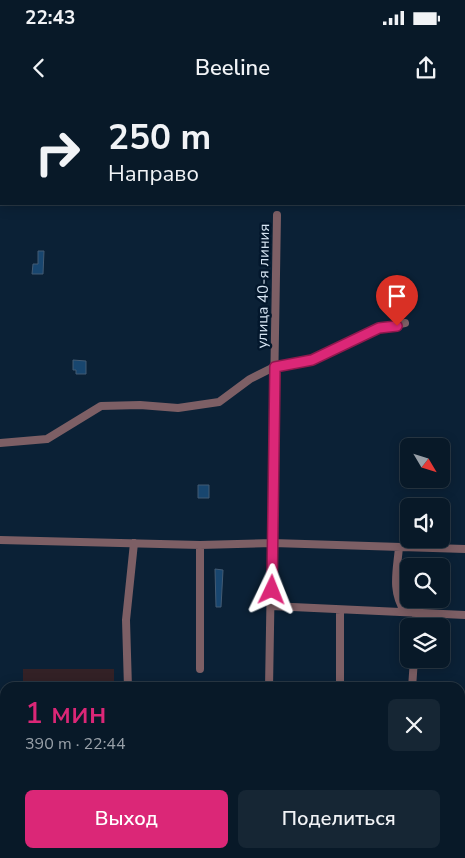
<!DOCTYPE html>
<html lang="ru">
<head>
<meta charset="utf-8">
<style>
	:root { --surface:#081928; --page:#162634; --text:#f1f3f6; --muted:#98a0a8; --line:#293845; --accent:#db2777 }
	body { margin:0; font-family:"Nunito Sans",sans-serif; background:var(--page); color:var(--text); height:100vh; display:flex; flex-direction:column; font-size:19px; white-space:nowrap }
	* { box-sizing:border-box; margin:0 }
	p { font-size:16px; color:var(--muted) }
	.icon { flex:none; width:28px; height:28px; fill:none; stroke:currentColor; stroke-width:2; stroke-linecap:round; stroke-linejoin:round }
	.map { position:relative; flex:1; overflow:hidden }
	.side { position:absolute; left:0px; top:582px; width:465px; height:176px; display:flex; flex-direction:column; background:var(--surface); border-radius:15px 15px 0 0; box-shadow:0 2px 12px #0003,0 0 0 1px var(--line) }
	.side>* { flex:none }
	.banner { position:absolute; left:0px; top:0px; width:465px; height:105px; box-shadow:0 2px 12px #0003,0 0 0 1px var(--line); background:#081928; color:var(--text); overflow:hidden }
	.needle { width:32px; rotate:128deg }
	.fabs { position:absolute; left:400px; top:338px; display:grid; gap:10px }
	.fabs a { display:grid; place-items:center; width:50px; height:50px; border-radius:8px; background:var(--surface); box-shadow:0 2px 12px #0003,0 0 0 1px var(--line); font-size:25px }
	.pin { position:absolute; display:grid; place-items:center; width:42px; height:42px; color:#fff; margin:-51px -21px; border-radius:50% 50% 50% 0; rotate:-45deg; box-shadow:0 0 5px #0007 }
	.pin .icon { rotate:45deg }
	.me { position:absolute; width:55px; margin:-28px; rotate:2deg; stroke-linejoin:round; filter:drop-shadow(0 0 4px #0008) }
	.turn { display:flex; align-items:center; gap:18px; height:105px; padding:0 25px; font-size:22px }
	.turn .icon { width:65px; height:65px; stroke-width:2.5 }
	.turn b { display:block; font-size:35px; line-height:42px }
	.round { display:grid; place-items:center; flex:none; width:52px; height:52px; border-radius:8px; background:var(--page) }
	.summary { display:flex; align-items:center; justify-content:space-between; height:85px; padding:0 25px }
	h1 { font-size:30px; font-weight:600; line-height:38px; color:var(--accent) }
	.cta { display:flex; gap:10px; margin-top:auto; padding:10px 25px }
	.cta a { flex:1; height:58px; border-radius:8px; background:var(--accent); color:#fff; font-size:20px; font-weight:600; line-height:58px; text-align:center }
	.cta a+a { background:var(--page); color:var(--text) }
	.status { display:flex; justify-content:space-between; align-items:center; height:35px; padding:0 25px; background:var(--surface); direction:ltr }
	.status svg { height:14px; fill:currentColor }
	header { display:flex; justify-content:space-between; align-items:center; height:65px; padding:0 25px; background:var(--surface); font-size:22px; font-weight:600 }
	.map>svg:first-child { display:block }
</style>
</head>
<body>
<div class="status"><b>22:43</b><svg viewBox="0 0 49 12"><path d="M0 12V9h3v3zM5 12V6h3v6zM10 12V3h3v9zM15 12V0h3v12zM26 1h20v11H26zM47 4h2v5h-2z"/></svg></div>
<header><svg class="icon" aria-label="back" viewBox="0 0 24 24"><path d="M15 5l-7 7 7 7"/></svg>Beeline<svg class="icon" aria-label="share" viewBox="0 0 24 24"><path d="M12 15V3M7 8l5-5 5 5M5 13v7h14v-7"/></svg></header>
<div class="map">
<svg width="465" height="758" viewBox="0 0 465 758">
	<rect width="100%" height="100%" fill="#0b2136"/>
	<path fill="#332126" d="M23,569h91v18h-91z"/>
	<path fill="#18466f" stroke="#435b73" d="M38,151h6l-1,23h-11l1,-10h5z
		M73,260l13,1v13h-10v-4h-3z
		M198,385h11v13h-11z
		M215,469l8,1 -2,37h-5z"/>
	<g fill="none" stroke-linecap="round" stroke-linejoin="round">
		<path stroke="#7d5f65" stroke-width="8" d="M464,97h1
			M0,98h1
			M0,343l47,-4 54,-33 39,-1 38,3 41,-6 31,-23 26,-13 36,-6 67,-32 26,-5
			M0,440l200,5 73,-2 192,6
			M200,445v124
			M399,447c-2,24 -8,44 6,65
			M271,506l194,9
			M416,513v13
			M128,588l-2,-68 8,-77
			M269,588l8,-473
			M340,588v-78
			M412,588l2,-29
			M0,651l5,-4
			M262,758v-4
			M336,758v-4
			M407,758v-4"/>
		<path stroke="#dc9fab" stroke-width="11" d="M0,0l27,1
			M322,0l34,1
			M464,5h1
			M464,16h1"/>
	</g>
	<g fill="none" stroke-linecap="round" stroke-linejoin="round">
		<g stroke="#8e194d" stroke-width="12">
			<path id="route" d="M272,490l3,-223 37,-7 67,-32 18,-2"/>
		</g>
		<use href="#route" stroke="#db2777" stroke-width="9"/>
	</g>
	<g text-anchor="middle" stroke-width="5" stroke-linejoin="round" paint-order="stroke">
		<g font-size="15" fill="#d6e4f2" stroke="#03172c">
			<text transform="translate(263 186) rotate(-89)" y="5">улица 40-я линия</text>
		</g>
	</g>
</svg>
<div class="fabs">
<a><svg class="needle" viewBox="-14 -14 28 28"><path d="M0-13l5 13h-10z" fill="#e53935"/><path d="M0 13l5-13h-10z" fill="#98a0a8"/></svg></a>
<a><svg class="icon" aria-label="sound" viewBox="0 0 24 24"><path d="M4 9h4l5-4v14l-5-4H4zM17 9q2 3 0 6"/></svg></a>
<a><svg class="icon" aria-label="search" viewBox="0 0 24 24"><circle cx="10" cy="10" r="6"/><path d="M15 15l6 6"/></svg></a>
<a><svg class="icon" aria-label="layers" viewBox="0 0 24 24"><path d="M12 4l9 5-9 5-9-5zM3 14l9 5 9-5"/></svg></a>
</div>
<div class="pin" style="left:397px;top:226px;background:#d93025"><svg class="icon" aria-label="arrive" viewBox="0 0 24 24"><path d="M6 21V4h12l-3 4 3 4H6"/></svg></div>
<svg class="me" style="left:272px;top:490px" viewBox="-20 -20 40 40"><path d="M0-17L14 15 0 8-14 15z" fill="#db2777" stroke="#fff" stroke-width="4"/></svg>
<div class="banner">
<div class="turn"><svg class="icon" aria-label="right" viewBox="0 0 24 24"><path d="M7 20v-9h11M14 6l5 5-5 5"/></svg><div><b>250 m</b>Направо</div></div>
</div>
<section class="side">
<div class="summary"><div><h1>1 мин</h1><p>390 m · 22:44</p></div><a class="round"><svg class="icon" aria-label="close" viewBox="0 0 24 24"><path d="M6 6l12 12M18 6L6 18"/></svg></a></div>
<div class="cta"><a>Выход</a><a>Поделиться</a></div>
</section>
</div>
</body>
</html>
